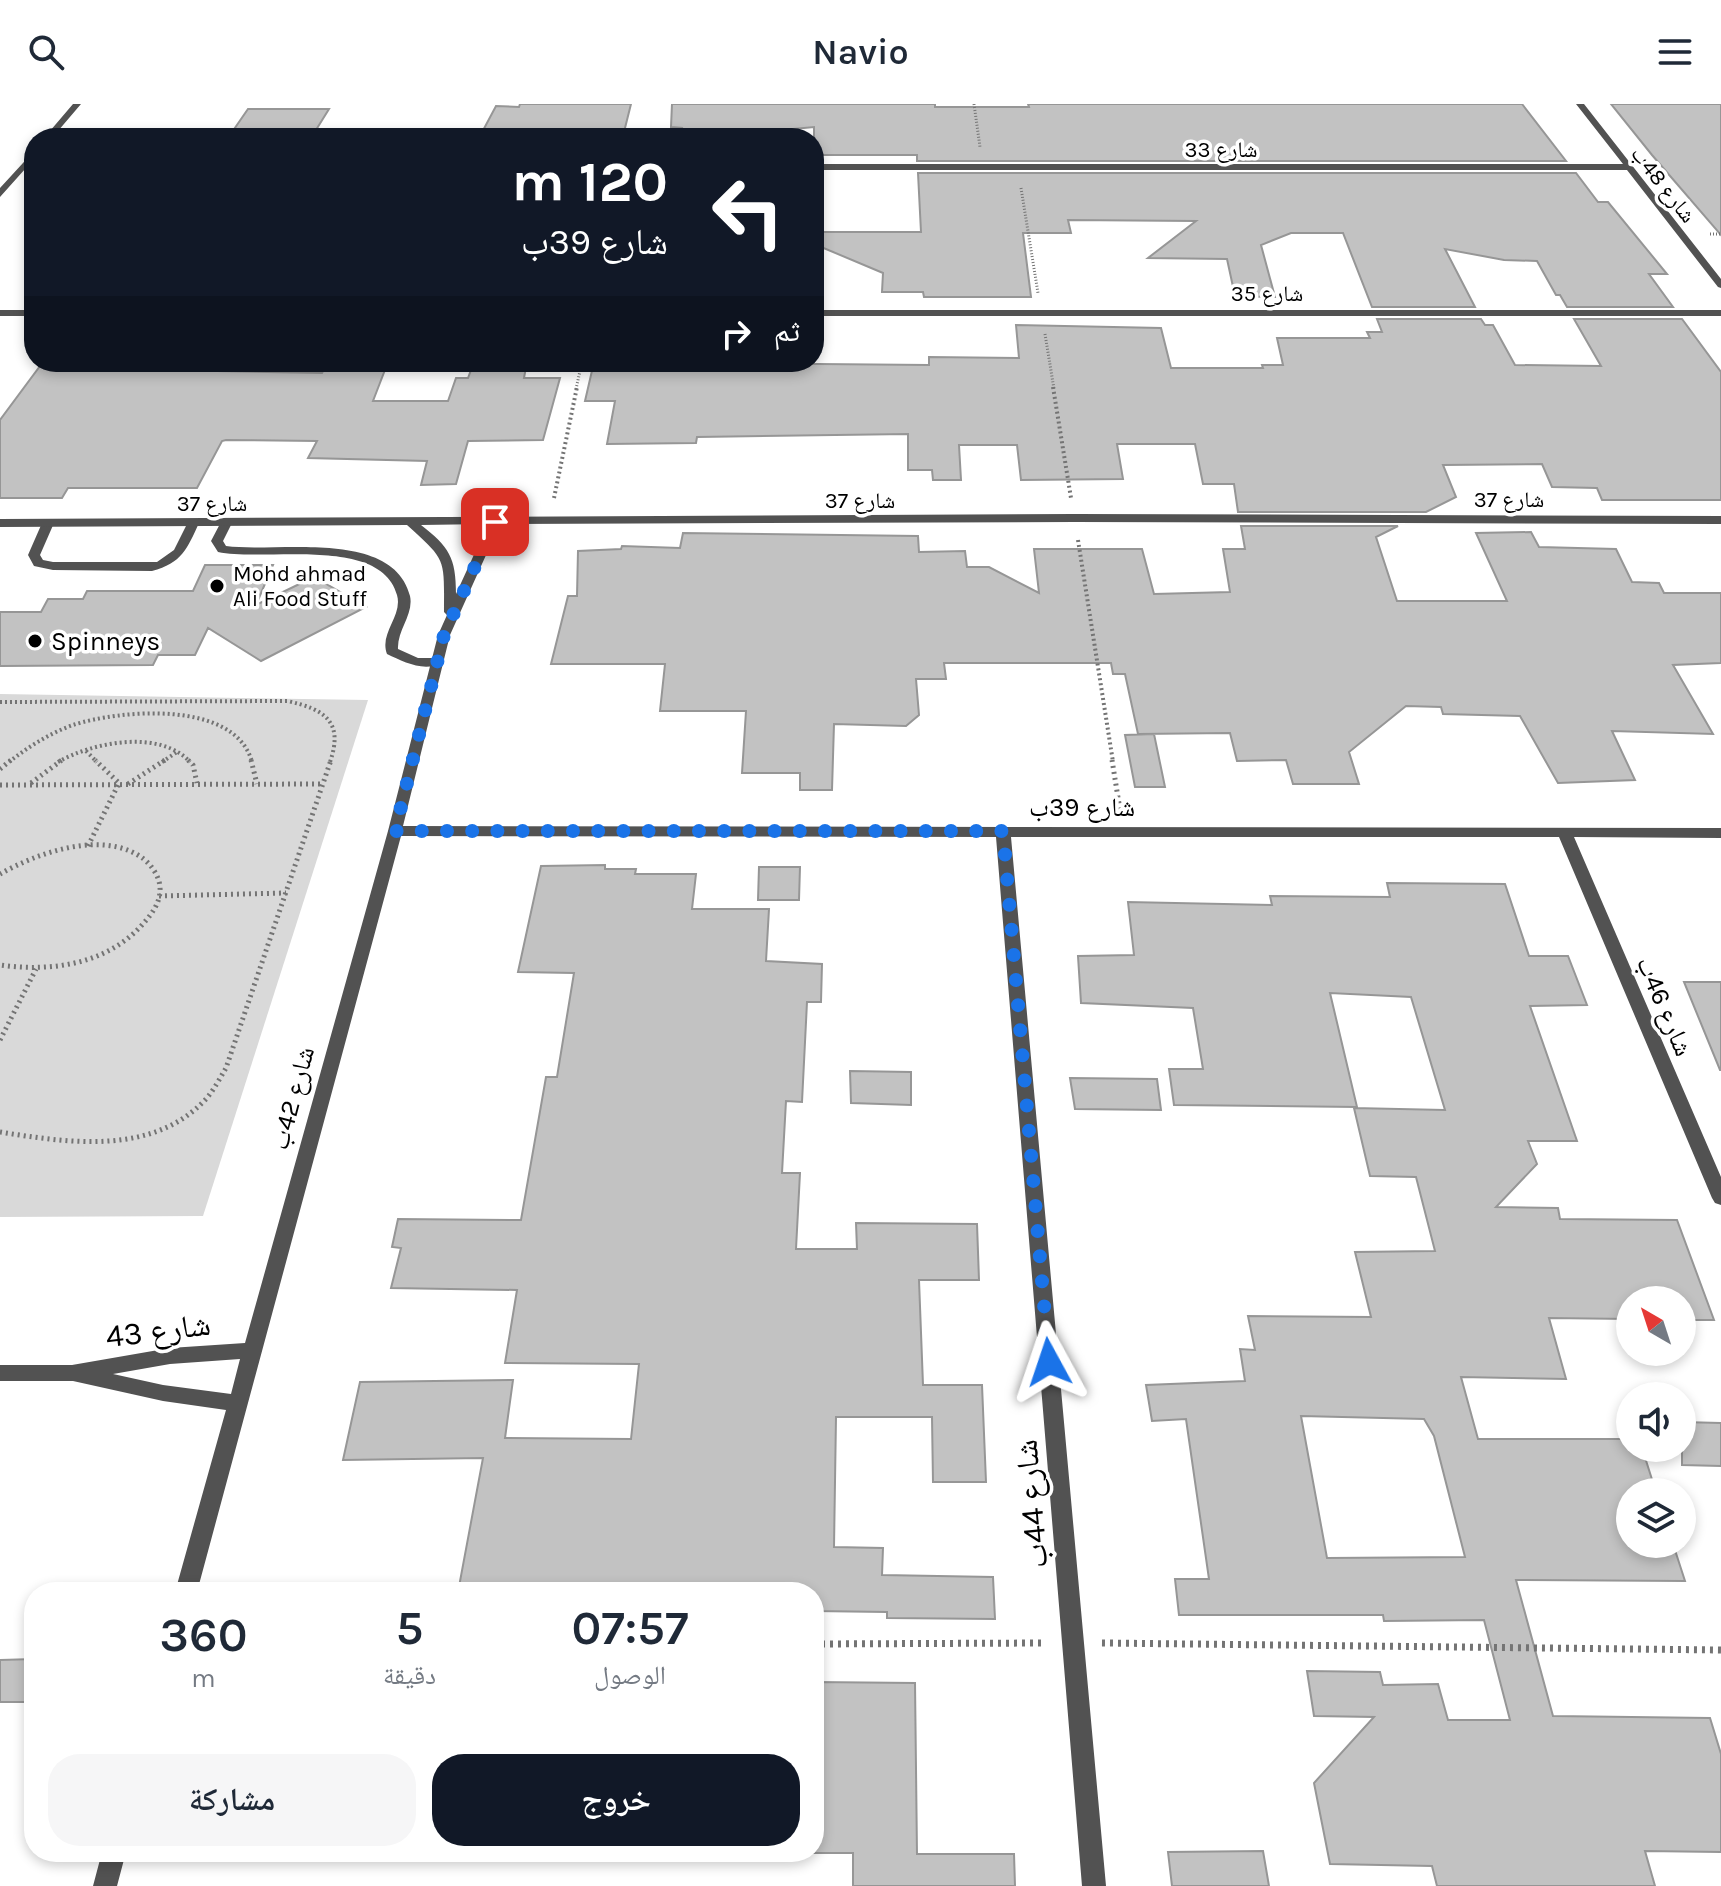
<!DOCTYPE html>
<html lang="ar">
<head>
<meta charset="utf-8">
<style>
	:root { --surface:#fff; --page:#f6f6f7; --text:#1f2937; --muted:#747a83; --accent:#111827 }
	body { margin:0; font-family:Karla,"Noto Naskh Arabic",sans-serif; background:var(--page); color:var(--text); direction:rtl; height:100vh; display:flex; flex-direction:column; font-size:30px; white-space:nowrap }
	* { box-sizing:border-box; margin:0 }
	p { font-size:26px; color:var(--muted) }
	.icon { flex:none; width:44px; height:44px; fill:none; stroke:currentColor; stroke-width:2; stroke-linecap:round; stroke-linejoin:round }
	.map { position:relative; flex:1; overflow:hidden; direction:ltr }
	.panel { position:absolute; left:24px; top:1478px; width:800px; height:280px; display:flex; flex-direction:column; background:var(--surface); border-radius:32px; box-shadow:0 4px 12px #0003; direction:rtl }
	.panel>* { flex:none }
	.banner { position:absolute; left:24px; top:24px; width:800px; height:244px; border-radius:32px; box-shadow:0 4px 12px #0003; direction:rtl; background:#111827; color:#fff; overflow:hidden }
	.needle { width:52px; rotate:321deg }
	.tools { position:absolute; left:1616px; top:1182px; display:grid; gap:16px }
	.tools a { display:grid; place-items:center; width:80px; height:80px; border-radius:50%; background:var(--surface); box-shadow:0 4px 12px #0003; font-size:40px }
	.pin { position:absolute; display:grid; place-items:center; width:68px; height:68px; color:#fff; margin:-34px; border-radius:16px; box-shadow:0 4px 12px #0006 }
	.me { position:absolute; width:88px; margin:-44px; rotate:355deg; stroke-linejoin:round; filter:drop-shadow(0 0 6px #0008) }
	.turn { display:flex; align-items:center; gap:28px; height:168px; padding:0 24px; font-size:36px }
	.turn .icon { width:104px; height:104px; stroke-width:2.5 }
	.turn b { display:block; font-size:56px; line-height:68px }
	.then { display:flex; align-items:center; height:76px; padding:0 24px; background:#0003; gap:16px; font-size:30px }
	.eta { display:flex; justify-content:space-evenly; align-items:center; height:136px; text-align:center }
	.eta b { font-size:48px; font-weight:600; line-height:56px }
	.cta { display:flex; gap:16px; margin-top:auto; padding:16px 24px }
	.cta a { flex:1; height:92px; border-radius:32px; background:var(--accent); color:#fff; font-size:32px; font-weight:600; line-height:92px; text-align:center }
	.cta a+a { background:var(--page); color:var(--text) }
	header { display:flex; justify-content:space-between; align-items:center; height:104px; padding:0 24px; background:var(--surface); font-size:36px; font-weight:600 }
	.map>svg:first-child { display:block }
</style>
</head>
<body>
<header><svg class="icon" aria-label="menu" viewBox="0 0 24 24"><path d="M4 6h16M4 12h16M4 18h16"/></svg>Navio<svg class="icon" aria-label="search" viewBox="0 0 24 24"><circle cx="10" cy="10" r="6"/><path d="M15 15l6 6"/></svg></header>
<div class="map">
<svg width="1721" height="1782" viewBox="0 0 1721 1782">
	<rect width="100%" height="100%" fill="#fff"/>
	<path fill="#d9d9d9" d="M0,590l368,6 -165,516 -203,1z"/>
	<path fill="#c2c2c2" stroke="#969696" stroke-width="2" fill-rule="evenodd" d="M520,0h111l-8,32 -144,2 17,-32 23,1z
		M672,0h263v3h94l-1,-3h494l44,57h-649v-6h-103v-28l-64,6 -28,-2 -1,7h-41l2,-10 -11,-1z
		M1611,0h110v131l-69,-80z
		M248,5h81l-18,29h-83z
		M918,69h658l22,29h10l59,72h-18l24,33h-106l-7,-12h-4l-19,-34 -33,-1 -59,-11 30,58h-103l-29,-74h-52l-30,12 14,52 -40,-1 -8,-37 -79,-1 48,-37 -128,-1 3,13h-48l8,64h-107l-1,-5h-41l1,-19 -69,-29v-12h107z
		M1377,215h104l4,6h8l22,40 86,1 -27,-47h108l39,53v128h-119l-5,-12 -45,-1 -10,-23 -99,1 13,32 -30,15h-188l-4,-28h-31l-8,-40h-78l6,35 -102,1 -4,-35h-58l2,35h-28l-1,-10h-24v-36l-211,3 -1,6 -89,1 8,-43h-30l9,-39 335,3v-8l90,1 -3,-33 145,3 10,40h92l-1,-3h21l-6,-27h93l-3,-6h15z
		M43,258h73l-4,7 210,4 6,-11h60l-15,39h75l8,-23h12l6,-16h53l-3,16h36l-17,62 -75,1 -12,43 -35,1 6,-24 -119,-3 9,-17 -91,-1 -4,1 -25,47h-129l-6,10h-62v-78z
		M1241,422h157l-22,11 21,64h110l-31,-68 55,-1 8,15 77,2 16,33 27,1 5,10h57v70l-48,2 40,69 -101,-3 23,49 -77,3 -38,-67 -77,-2 -2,-7 -35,-1 -57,46 10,32h-66l-7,-24 -49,1 -7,-28 -92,1 -13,-60h-12l-2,-11h-167l2,16h-30l3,36 -13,11 -72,-2 -2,66h-32v-17h-58l4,-62h-86l5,-47h-114l17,-68h9l1,-45 43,-2 1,-3 58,2 3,-15 235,3 1,16 46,-1 2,16h22l50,26 -5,-44h108l12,45 76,-2 -7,-43h22z
		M205,461h68l-17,40 58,-28 52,30 -105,54 -53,-33 -13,27h-37l-5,10 -153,1v-54h41l7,-13h35l4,-8h106z
		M1154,630l11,53h-30l-10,-52z
		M605,761v4h31l-1,5h61l-4,35h77l-3,52 56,3 -1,38h-14l-5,100 -16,-1 -4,72h18l-4,76h61l-1,-26 121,1 2,56h-60l4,105h59l4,97h-53l-1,-65h-96l-2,130 49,1 -1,27 111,2 2,42 -108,-1v-6l-73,-1v-19h-356l25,-134 -140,2 17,-78 153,-2 -8,58 126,1 8,-75 -134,-1 12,-73 -126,-2 10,-40 -9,-1 6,-28 123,1 25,-143h11l17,-104 -56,-1 23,-106z
		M759,763h41l-1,33h-41z
		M1387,779l118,1 24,72h39l19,49 -57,1 47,135h-49l9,23 -41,43 62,1 2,11 117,1 37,100h-32v-20h-52v19l-81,-1 17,61 -105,-2 17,62h152v9h12l14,44h-26v52h43l12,37 -169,-1 37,136 157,2 11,36v98l-76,-1 10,35h-218l-5,-20 -102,-2 -16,-81 60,-66 -60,-1 -7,-45 73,1 3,13 55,-1 10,36h62l-26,-100 -100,1 -1,-6h-204l-4,-36h34l-23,-160 -34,2 -6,-36 99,-4 -5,-32 15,1 -7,-34 123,1 -16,-65 80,-1 -19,-74 -46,-1 -16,-68 91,2 -34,-113 -81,-4 27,114 -183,-2 -5,-36h34l-10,-61 -112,-5 -3,-47 56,-1 -6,-53 144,3 -2,-9 120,1zM1301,1312l123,3 10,17 31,121 -138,1z
		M1684,878h37v88h-1z
		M850,967l61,1v33l-60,-2z
		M1070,974l87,1 4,31 -86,-1z
		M1682,1318l39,1v43l-39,-1z
		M34,1555v43h-34v-42z
		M814,1578l101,1 2,171h97l1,32h-162v-33h-39z
		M1263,1747l6,35h-97l-4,-34z"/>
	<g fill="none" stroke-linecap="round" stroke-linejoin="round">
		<path stroke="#747474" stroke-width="3" stroke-dasharray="1 2" stroke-linecap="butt" d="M974,0l6,43
			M1021,84l17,105
			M1710,130h11
			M1045,230l9,55
			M576,285l6,-27"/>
		<path stroke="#747474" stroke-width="4" stroke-dasharray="2 3" stroke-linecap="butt" d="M1053,283l18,111
			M554,394l23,-111
			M1078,436l35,222
			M0,598l287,-1c38,8 57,21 43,61
			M86,647l11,11
			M9,658c19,-15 41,-29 64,-37 46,-15 162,-26 179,37
			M58,658c35,-20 102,-33 132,0
			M162,658l15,-10"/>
		<path stroke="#747474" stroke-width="5" stroke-dasharray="2 4" stroke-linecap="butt" d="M188,656l5,5 4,18
			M251,656l6,24
			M1112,656l8,50
			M0,665l11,-9
			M31,679l31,-23
			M128,680l37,-24
			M0,681l323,-1
			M88,742l31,-63 -24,-23
			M0,770c37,-21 101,-44 141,-17 9,6 18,18 19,30 1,15 -8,27 -18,38 -36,40 -92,47 -142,40
			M159,792l127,-3
			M0,936l36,-71
			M0,1028c69,11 153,24 206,-33 8,-9 14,-21 20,-31l105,-308"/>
		<path stroke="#747474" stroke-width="7" stroke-dasharray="3 5" stroke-linecap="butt" d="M1102,1539l619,7
			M814,1540l230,-1"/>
		<path fill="#525252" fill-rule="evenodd" d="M48,415l6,4 -14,32 3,5 10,2h104l17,-12 15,-30 4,-1 6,4c-12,26 -17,40 -47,48l-99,-1 -19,-4 -6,-11 14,-32z
			M226,415l6,4 -9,18 3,5c50,7 167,-18 184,50 4,18 -13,34 -12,53l20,9h18l7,4c-18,11 -39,0 -56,-8 -8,-21 16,-38 10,-59 -16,-60 -133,-33 -179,-43l-7,-11 11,-21z"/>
		<path fill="#525252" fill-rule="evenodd" d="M73,0h8l-29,34h-8z
			M1576,0h8l137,175v9l-3,-1 -91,-117h-813v-6h809z
			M34,47v8l-34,38v-9z
			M0,206h34v6h-34z
			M814,206h907v6h-907z
			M1074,410l647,2v8l-647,-2 -574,2 -50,111 -47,191 1318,2v10l-147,-1 147,340v28l-6,-2 -3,-5 -153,-361h-548l95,1049h-24l-86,-1049 -595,-1 -204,756h-22l51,-182 -63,-9 -90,-20h-73v-16h72l98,-17 75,-5 143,-512 50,-196 9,-20 -3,-3c0,-54 3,-51 -37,-87l-407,2v-8zM488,420l-32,70c0,-37 -7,-47 -35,-69zM240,1255l-9,35 -68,-9 -50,-11 57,-10z
			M102,1748h24l-9,34h-24z"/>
	</g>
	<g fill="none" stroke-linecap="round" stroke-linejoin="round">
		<path stroke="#1a73e8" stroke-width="14" stroke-dasharray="0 25.2" d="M495,418l-51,113 -49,196h608l46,531"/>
	</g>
	<g fill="#000" stroke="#fff" stroke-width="3">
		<circle cx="217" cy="482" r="8"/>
		<circle cx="35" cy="537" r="8"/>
	</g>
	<g text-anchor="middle" stroke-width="7" stroke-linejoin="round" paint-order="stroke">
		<g font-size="22" fill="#000" stroke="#fff">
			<text x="1221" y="53">شارع 33</text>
			<text transform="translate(1664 80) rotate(52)" y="8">شارع 48ب</text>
			<text x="1267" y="197">شارع 35</text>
			<text x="1509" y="403">شارع 37</text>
			<text x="860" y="404">شارع 37</text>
			<text x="212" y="407">شارع 37</text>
		</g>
		<g font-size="22" fill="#000" stroke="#fff" text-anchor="start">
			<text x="233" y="477">Mohd ahmad<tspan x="233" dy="25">Ali Food Stuff</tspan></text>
		</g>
		<g font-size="26" fill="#000" stroke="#fff" text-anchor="start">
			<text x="51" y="546">Spinneys</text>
		</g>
		<g font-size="26" fill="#000" stroke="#fff">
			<text x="1082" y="712">شارع 39ب</text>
			<text transform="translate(1665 902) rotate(67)" y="9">شارع 46ب</text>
			<text transform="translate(292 994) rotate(-75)" y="9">شارع 42ب</text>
		</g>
		<g font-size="32" fill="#000" stroke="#fff">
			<text transform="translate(158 1226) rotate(-7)" y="11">شارع 43</text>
			<text transform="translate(1031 1400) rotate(-95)" y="11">شارع 44ب</text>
		</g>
	</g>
</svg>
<div class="tools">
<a><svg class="needle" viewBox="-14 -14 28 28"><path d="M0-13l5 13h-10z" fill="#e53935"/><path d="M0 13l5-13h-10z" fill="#747a83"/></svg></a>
<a><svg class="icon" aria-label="sound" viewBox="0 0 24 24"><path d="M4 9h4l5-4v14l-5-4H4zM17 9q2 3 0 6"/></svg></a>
<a><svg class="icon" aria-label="layers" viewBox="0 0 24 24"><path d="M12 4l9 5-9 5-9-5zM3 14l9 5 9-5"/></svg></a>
</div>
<div class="pin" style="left:495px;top:418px;background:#d93025"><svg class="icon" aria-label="arrive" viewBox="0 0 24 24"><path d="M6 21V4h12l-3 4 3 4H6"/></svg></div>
<svg class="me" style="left:1049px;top:1258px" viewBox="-20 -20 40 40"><path d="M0-17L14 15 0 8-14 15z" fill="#1a73e8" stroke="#fff" stroke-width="4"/></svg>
<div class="banner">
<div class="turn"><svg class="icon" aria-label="left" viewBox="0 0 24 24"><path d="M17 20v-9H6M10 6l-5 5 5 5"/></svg><div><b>120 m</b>شارع 39ب</div></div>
<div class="then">ثم<svg class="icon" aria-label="right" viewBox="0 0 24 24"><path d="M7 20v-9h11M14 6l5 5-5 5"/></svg></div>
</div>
<section class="panel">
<div class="eta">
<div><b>07:57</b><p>الوصول</p></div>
<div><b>5</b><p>دقيقة</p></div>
<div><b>360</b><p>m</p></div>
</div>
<div class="cta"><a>خروج</a><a>مشاركة</a></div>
</section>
</div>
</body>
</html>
